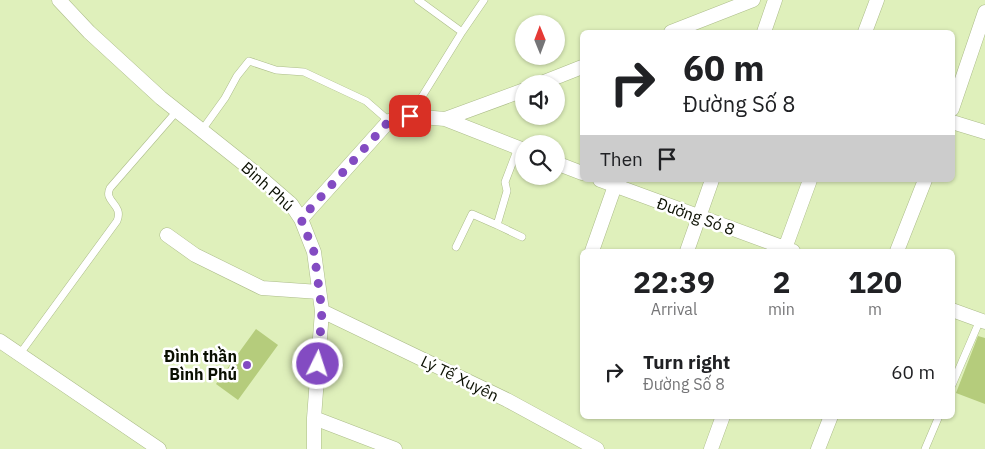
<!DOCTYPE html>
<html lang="en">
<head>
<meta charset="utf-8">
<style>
	:root { --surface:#fff; --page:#f6f6f6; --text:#202124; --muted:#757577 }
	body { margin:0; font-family:"IBM Plex Sans",sans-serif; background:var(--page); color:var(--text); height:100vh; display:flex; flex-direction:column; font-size:19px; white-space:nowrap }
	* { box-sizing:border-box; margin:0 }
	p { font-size:16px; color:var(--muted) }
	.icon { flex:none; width:28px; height:28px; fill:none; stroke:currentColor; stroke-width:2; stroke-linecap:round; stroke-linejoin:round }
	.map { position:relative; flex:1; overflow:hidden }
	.sheet { position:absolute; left:580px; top:249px; width:375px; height:170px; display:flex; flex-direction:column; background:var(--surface); border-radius:8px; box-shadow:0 1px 4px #0004 }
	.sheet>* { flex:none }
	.top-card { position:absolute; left:580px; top:30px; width:375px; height:152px; border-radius:8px; box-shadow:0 1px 4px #0004; background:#fff; color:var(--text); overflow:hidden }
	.needle { width:32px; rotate:359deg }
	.tools { position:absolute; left:515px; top:15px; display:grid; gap:10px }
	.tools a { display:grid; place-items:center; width:50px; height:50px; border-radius:50%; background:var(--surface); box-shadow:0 1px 4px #0004; font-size:25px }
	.pin { position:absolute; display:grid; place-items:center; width:42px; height:42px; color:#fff; margin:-21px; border-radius:10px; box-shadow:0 2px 8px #0006 }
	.me { position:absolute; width:55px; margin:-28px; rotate:4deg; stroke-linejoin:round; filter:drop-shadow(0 0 4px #0008) }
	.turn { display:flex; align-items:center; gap:18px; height:105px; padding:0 20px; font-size:22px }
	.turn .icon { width:65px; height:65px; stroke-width:2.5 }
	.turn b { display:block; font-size:35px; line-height:42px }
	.then { display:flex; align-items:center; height:48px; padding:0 20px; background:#0003; gap:10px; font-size:19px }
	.eta { display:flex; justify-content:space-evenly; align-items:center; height:85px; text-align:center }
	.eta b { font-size:30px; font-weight:700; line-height:35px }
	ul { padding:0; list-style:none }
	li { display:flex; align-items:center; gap:15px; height:75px; padding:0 20px }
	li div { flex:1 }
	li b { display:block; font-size:19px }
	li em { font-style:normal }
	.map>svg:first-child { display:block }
</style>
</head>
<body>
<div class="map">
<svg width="985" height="449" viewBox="0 0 985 449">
	<rect width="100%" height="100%" fill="#dff0bb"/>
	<path fill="#b5cc7c" d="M256,329l22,16 -40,55 -22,-16z
		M978,336l7,2v66l-29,-11z"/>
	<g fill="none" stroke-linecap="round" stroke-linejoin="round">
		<g stroke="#acbc8a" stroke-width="8">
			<path id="service" d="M418,0l44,32
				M410,116l52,-84 22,-32
				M202,130l23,-32 12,-22 12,-15 27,9 28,2 62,29 23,20
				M518,148l-13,34 2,9 -10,34 25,12
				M456,247l16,-33 25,11
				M19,355l98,-134c7,-17 -14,-19 -7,-33l67,-77
				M952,385l28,-65
				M925,449l14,-33"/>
		</g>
		<g stroke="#acbc8a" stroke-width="15">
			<path id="minor" d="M59,0l30,32 72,66 92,73 38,33 10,15 13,33 8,59 -8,107v31
				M671,32l82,-32
				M764,32l11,-32
				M865,32l12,-32
				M539,84l43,-17
				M952,109l33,-97
				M445,119l79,-29
				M952,122l33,10
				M556,163l26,10
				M600,180l193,71
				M301,219l88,-98 21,-5 35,3 79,31
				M167,235l28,20 67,33 57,4
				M592,251l25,-71
				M687,251l25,-71
				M784,251l26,-71
				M897,251l28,-71
				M952,310l33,12
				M322,311l185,89 90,49
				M0,341l159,108
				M314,418l81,31
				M711,449l12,-33
				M818,449l13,-33"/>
		</g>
		<use href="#service" stroke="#fff" stroke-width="7"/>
		<use href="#minor" stroke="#fff" stroke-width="14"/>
	</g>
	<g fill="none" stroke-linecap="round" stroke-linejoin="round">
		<path stroke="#834bc2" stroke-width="9" stroke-dasharray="0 16.2" d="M318,364l4,-53 -8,-59 -13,-33 88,-98 21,-5"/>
	</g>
	<circle fill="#834bc2" stroke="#fff" stroke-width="2" cx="247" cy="365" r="5"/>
	<g text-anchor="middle" stroke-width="5" stroke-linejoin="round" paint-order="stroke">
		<g font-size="16" fill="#0a0f01" stroke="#fff">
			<text transform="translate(268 186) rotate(42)" y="6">Bình Phú</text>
			<text transform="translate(696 216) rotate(20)" y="6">Đường Só 8</text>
			<text transform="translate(460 378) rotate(26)" y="6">Lý Tế Xuyên</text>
		</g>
		<g font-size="16" font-weight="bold" fill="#0a0f01" stroke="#fff" text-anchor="end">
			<text x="237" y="362">Đình thần<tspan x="237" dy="18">Bình Phú</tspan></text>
		</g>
	</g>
</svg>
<div class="tools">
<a><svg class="needle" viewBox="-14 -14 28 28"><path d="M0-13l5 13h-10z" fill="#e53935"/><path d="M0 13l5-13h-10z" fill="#757577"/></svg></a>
<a><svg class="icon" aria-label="sound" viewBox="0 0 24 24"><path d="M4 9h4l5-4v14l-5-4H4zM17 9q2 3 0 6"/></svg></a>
<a><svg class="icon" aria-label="search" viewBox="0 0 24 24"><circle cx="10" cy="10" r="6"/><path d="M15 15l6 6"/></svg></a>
</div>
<div class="pin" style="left:410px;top:116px;background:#d93025"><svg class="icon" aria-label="arrive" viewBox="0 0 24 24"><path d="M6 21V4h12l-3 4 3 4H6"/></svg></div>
<svg class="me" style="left:318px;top:364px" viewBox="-20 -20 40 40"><circle r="17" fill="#834bc2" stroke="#fff" stroke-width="3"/><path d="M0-11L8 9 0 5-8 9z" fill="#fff"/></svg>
<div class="top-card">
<div class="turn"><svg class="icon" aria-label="right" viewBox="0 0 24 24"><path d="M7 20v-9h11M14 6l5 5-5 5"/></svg><div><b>60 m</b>Đường Số 8</div></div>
<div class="then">Then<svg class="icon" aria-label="arrive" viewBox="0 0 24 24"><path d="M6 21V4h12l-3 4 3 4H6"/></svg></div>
</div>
<section class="sheet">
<div class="eta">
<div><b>22:39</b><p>Arrival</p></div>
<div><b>2</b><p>min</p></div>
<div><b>120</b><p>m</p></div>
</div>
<ul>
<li><svg class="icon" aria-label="right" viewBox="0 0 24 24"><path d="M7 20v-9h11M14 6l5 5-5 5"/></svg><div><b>Turn right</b><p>Đường Số 8</p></div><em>60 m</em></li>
</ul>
</section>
</div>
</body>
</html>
